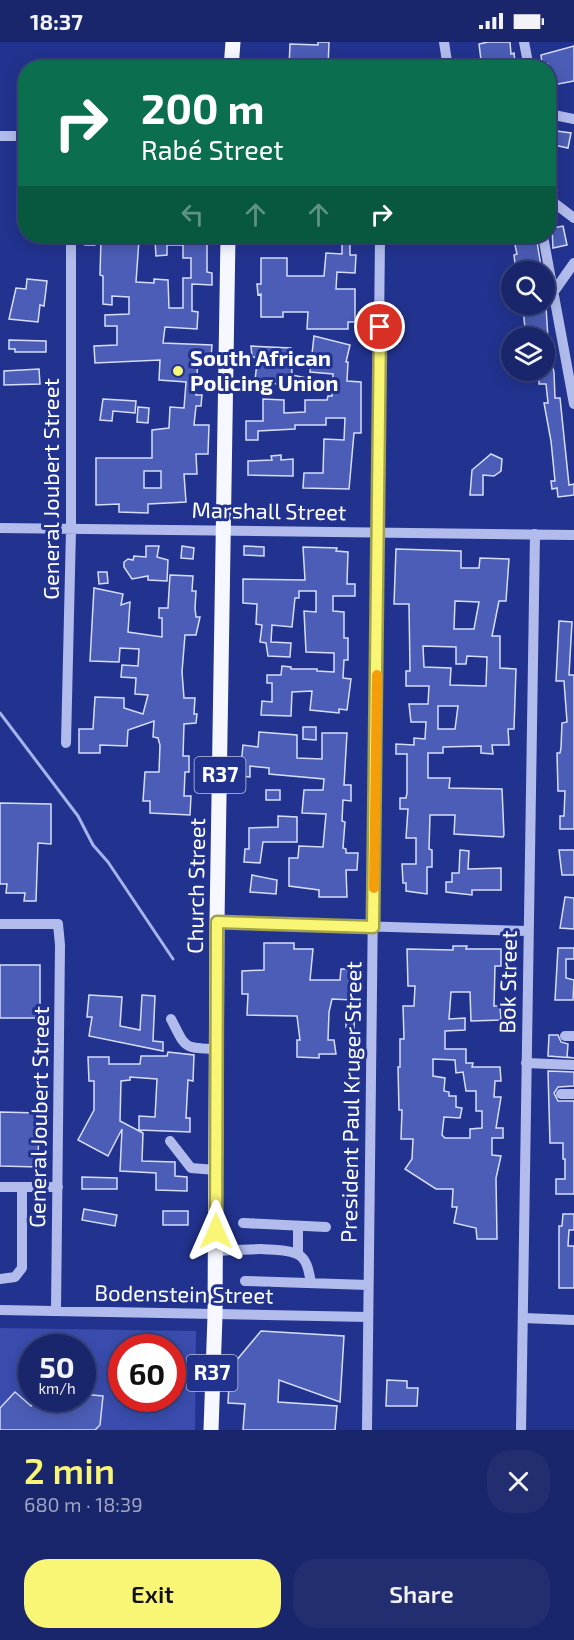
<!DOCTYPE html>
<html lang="en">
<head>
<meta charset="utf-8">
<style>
	:root { --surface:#1a266b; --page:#232e71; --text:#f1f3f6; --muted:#9fa5c1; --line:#38437e; --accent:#f8f674 }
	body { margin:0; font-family:"Exo 2",sans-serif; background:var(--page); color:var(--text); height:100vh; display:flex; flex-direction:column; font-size:22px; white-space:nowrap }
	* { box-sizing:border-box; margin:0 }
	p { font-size:20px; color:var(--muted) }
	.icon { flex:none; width:33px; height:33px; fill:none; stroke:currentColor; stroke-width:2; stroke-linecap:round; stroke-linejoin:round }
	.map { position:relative; height:1388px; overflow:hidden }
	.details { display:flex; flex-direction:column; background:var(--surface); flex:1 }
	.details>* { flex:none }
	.banner { position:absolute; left:18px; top:18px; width:538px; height:183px; border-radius:24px; box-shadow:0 3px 15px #0003,0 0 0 2px var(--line); background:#0b6e4f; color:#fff; overflow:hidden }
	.fabs { position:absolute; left:501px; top:219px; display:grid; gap:12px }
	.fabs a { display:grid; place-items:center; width:54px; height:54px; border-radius:50%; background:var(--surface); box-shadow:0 3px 15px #0003,0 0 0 2px var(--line); font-size:30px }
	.speed { position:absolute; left:18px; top:1292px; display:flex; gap:12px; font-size:30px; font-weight:700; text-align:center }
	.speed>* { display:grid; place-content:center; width:78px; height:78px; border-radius:50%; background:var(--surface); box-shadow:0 3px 15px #0003,0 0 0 2px var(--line); line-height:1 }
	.speed small { font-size:15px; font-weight:400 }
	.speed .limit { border:9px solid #d22; background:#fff; color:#111 }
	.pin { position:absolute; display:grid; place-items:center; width:51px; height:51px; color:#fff; margin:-26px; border:3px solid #fff; border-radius:50%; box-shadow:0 2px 6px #0007 }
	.me { position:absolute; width:66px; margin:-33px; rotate:0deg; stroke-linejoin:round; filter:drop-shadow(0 0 4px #0008) }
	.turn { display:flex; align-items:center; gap:21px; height:126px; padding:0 24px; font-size:27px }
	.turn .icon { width:78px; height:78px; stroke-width:2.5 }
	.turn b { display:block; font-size:42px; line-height:51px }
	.lanes { display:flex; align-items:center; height:57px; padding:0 24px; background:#0003; justify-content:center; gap:30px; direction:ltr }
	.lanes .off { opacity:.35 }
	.round { display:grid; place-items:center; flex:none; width:63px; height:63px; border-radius:24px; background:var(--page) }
	.head { display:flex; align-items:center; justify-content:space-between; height:102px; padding:0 24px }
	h1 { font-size:36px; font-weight:600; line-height:45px; color:var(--accent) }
	.action { display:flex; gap:12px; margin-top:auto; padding:12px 24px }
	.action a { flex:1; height:69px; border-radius:24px; background:var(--accent); color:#111; font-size:24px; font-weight:600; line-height:69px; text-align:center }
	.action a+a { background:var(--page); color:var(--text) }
	.status { display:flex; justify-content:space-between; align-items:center; height:42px; padding:0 30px; background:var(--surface); direction:ltr }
	.status svg { height:16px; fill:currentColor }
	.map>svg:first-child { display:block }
</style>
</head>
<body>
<div class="status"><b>18:37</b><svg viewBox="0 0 49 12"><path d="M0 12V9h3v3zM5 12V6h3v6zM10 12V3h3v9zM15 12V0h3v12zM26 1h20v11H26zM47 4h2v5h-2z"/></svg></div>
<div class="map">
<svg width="574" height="1388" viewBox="0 0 574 1388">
	<rect width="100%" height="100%" fill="#22338f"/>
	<path fill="#3a4dae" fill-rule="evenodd" d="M0,1286l196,3 -1,99h-195zM32,1305h50v51h-50zM122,1305h50v51h-50z"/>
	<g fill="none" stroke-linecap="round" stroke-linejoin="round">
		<path stroke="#a6b3ed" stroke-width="3" d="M0,671l78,103 15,29 15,17 65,97"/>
	</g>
	<path fill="#4b5db6" stroke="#d7ddf9" stroke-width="1.5" fill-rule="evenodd" d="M318,0h11l-1,26h-39l1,-24 28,1z
		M488,0h22l1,12 3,-1 1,9 -10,1v5h-23l-3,-24z
		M574,4v35l-21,4 -5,-21h-6l-1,-9z
		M549,88l22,3 -3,15 -19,-4z
		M563,184l4,19 -14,3 -1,-20z
		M85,194h11l-1,9h-10z
		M163,194l44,2v34l5,1v12l-20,-1v27l6,1 -1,17 -32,-2 -2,16 49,2 -1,13h-13l-2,37h6l-1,11h-5l-2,19h15l-1,29h-12l1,20h-13l2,28 -38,2v9l-29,-1v-8l-23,1v-47h56v-28l17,-2 1,-21 14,1 2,-26 -27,-2 1,-20 -65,3 -1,-17 23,-1v-19h-12v-11l24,-1v-17l-17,-1v9l-9,-1v-28l-3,-1 1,-36 38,1 -3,42 18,1v-4l14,1 1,28h14v-30h8v-20h-8v-13h-16v10l-11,1 -1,-15h8zM144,429h17v17h-17z
		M342,194h8v19h6l-1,18 -18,-1 -1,17h19v33h-7v7h-41l1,-17h-25v5h-22v-23l-3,1 -1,-11h4v-26h26v18h37l2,-23 16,1z
		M513,194h23l6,36h-26l-2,-17 3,-1z
		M27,237l20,2 -3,25 -4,-1 -2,17 -29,-3 7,-31 10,1z
		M546,265l2,31h-17v-10h-6l-2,-18z
		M314,294l36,9 -4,17h2l-1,19 14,1v51h-7l-5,56 -46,-1 1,-15h19l1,-34 20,1 1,-22h-19v7h-31v4l-37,2v9h-12v-19h17v-22l21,1v13l21,-1v-12h22l1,-4h4l1,-22 -23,-2z
		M9,298l37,1v11h-31v-3h-6z
		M251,304l40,2 1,27 15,3 -3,11 -49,-9 2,-17 -2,-6h-3z
		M548,309l6,21 1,26h5l9,87 5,-1v11l-16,2 -1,-9 -5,1 -1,-8h4l-4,-40 -7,-38h4l-2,-19h-7v-12h5v-20z
		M39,327l1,15 -36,1v-14z
		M103,357l33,2 -1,12 -22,-2 -1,10 -12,-1z
		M138,365l11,1 -1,15 -11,-1z
		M491,412l11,5 -1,12 -7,5 -11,-1v20h-13l2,-25z
		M281,413v5l12,-1v17l-45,-1v-14l24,-1 -1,-4z
		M146,504h13l-2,11 11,3 -1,21 -19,-1v-4l-16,3 -8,-12v-5l4,-3 5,1 1,-4 12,1z
		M182,504l12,2 -1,11 -12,-1z
		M244,504l20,1v9l-20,-1z
		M303,505l34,1 -1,3 12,1 -1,32h8v12h-22v15l11,1v26h4v22h-4l-1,18 8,1 -4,31 -8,-1v4l-29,-3 2,-19 -20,1 -1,24 -30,-1 1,-14 10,1v-19h-5v-8h14l1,-9 9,1v2h26v2l17,1v-19l-28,-1 -2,-41 12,1v-21h-17v7h-4l-3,29 -20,-2 -1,17 20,1 -1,14 -22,-1 -2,-13 -6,-1 2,-17 -6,-1 1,-20 -14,-1v-24l62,1z
		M396,507l65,2v17h18l1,-10 29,1 -3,42h-7l-7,35h8v32l16,1 -2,60h-6l1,16h-17l1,9 -12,-1v-7l-38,1v6h-15v25h22l-1,10 53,1 2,46 -1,2 -49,-3 1,-19h-25l-1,34 3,1v17h-5v27l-21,-3v-8h-3l-1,-19h14v-26h-10l2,-29h-8v-11h6l1,-5v-39h-11v-10l18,1v-7l11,1 1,-17h-15l-2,-18h19l1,-18h-23v-15h4l-1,-67h-15zM455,559l24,1 -5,27h-20zM423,604l33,1v17h10l1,-8 20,1 -1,29 -36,-1 1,-17 -27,-1zM438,664h20l-3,23h-17z
		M98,530h9l1,11 -9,1z
		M170,533l23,1 -1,15h4l-1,17 1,9h4l-4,18h-11l-3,37 2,26h11l-1,16h3l-1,9 -12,1 -1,32h6v16h-4l-1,24h7l-1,19 -40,-2v-12h-7l2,-29h14l1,-27 -2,-7 -5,-1 1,-16 -26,9 -1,16 -27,-1v8h-21v-24h14l2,-32 29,1v10l19,6 5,-19 -13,-1 1,-16 -15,-1 1,-12 16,1 1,-17 -19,-1 -1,14 -29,-1 4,-73 29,6 -2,11 9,-3 -2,30 34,5v-19h-3v-10h9z
		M559,579l13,1 -3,53h5v154h-14v-13h4l1,-25h-7l-1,-38h3l1,-5 1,-25 5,-1 -3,-41h-8z
		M303,685h13v13l-13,-1z
		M259,690l38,3v23l25,1v-26h25l-3,52h7v16l-8,-1 -1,21 3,1 -2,26 3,1v4h12l-1,17h-11l1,27h-28v-7l-30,-4v-28h9l1,-12 24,1 3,-33 -24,-1 2,-23h19l1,-11 -55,-5v-6l-19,-2v11l-10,-1 3,-31 15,2z
		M266,748h14v10h-14z
		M0,761l51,1v40l-13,-1 -2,58h-12l1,-8h-19l1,-9h-7z
		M278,774l19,1v25h-34l-3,21 -16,-1 1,-13h4v-21l29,-1z
		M460,808l9,1 -1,18 33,-1v22h-29v5l-26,-3v-10h6v-9h7z
		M559,808h15v25h-12z
		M252,833l25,5 -1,14 -26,-2z
		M565,855l9,1v31l-14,-1z
		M264,901h30v6h19l-3,31h30l1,-11h12v31l-21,-1 -3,13 -1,28h6l2,14h-17v4l-22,-1v-17h3l-3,-24 -50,-1 1,-21h-6v-23l22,-1z
		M453,904h14l-1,3h35v17h-6l-1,40h6l1,14 -30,1 -1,-29h-19l-2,27 16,-1v12l-20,1v18h21v14h7l-1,4h28l1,14h-6l-1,16h7l-5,31h7v10h-11v17l9,1 -5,22 1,61h-20l-1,-11 -22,-5 3,-16h-5l1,-18h-17l-31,-20 7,-10 1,-20h-12l1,-29h-3l-1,-43h2v-28h4l-1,-33h11l1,-20h-7l-1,-37 46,1zM433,1017l22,1 1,13 7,-1 3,19h10v20h6v17l-12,1v9h-25l-3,-3 2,-18 16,1 2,-10 -6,-1v-11h-7v-4l-5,-1 1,-13 -12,-2z
		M558,906h16v11h-8v19l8,2 -1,20h-18z
		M0,923h40v53h-40z
		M89,953l33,2 -2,29 20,4 2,-35 13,1 -2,45 10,1v9l-74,-15 3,-19h-5z
		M346,966h9l-1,20 -8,-1z
		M549,993h9l3,7 7,2 -1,13 7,1 -26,-2z
		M168,1010l26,3 -1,26 -5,-1 -2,38h4v14l-51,-2v-14l16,1 2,-38 -27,-2v3l-9,1 -1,40 23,12 -1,28 33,1v14l12,1v14l-31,-1v-17l-36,-2 2,-42 -14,27 -30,-16 16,-30v-29h-5l-1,-24h21v7h31l1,-8h26z
		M548,1029l26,1v14l-16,1 -4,6 4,8h16v93h-18v-15h9v-20h-2v-16h-13z
		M0,1070l39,1 -1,54 -38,-1z
		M82,1135l35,1v11h-35z
		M84,1167l33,6 -2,11 -33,-6z
		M163,1169h25v14h-25z
		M563,1172h11v16h-5l-1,16h6v42h-15v-62h3z
		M261,1289l83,5 -4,66 -61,-22 -1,22 59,4 -2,24h-92l2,-26 -17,-1 2,-35z
		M387,1338l20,1v7h11l-1,18h-31z
		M15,1350l16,14 7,-8h44v-4l21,2 -3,29 -5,5h-95v-22z"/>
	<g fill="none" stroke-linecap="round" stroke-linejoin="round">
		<path stroke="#b2bcec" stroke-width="10" d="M444,0l4,26
			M524,0l5,26
			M549,72l25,5
			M0,94h26
			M549,157l25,19
			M543,194l31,168
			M555,248l19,-27
			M0,486l574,7
			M66,701l5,-213v-294
			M217,880l311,9
			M0,882h58l2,21 -4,366
			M171,977c15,29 11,29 45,30
			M565,994h9
			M526,1021l48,2
			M561,1052h13
			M170,1099l21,27 25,2
			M0,1145h58
			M243,1181l83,4
			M216,1209c20,-1 64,-5 81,3 11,5 12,19 14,29
			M298,1212v-28
			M0,1237l15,-2 7,-9v-81
			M245,1239l123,4
			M0,1268l368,7
			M523,1276l51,2
			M367,1388c3,-398 11,-796 13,-1194
			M521,1388l14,-896"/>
		<path stroke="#f7f8ff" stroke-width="15" d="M231,26l2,-26
			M211,1388l4,-114 2,-394 11,-686"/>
	</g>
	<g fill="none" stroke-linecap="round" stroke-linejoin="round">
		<g stroke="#a1a04b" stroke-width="15">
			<path id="route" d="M216,1189l1,-309 156,5 7,-600"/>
		</g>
		<use href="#route" stroke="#f8f674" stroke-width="10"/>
		<path stroke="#f59e0b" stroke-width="10" d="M374,846l3,-213"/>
	</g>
	<circle fill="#f8f674" stroke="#22338f" stroke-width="2" cx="178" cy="329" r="6"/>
	<g text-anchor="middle" stroke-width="6" stroke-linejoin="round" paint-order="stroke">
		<g fill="#22338f" stroke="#bdc2dd" stroke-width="1.5">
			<rect x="194.5" y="715" width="51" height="36" rx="4.5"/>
			<rect x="186.5" y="1313" width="51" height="36" rx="4.5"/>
		</g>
		<g font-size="21" font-weight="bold" fill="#fff">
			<text x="220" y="740">R37</text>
			<text x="212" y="1338">R37</text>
		</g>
		<g font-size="22" font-weight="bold" fill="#fff" stroke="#22338f" text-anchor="start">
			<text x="190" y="324">South African<tspan x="190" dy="25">Policing Union</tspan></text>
		</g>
		<g font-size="22" fill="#fff" stroke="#22338f">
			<text transform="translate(51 447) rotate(-90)" y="8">General Joubert Street</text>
			<text transform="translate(269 469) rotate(1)" y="8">Marshall Street</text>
			<text transform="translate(196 844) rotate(-89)" y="8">Church Street</text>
			<text transform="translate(508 940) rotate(-89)" y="8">Bok Street</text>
			<text transform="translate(351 1060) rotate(-89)" y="8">President Paul Kruger Street</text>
			<text transform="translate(39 1075) rotate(-89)" y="8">General Joubert Street</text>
			<text transform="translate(184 1252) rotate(1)" y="8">Bodenstein Street</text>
		</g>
	</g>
</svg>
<div class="fabs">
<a><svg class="icon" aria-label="search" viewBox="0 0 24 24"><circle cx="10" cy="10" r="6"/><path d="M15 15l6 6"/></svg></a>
<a><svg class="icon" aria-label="layers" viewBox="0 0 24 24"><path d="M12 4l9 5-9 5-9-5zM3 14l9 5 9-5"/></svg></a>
</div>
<div class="speed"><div>50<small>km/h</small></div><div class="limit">60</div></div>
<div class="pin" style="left:380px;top:285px;background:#d93025"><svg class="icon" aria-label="arrive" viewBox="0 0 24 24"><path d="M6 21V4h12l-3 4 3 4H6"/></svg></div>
<svg class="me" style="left:216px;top:1189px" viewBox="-20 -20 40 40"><path d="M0-17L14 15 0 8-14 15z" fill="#f8f674" stroke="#fff" stroke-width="4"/></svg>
<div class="banner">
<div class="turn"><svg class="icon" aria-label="right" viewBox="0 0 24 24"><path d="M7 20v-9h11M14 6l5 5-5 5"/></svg><div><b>200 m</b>Rabé Street</div></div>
<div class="lanes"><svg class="icon off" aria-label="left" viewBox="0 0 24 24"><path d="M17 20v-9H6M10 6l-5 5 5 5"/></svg><svg class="icon off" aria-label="ahead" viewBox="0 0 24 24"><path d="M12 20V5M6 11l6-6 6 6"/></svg><svg class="icon off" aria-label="ahead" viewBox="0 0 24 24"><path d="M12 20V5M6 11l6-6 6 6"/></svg><svg class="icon" aria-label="right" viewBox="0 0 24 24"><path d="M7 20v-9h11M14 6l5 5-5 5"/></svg></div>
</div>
</div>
<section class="details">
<div class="head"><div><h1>2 min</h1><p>680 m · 18:39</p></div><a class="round"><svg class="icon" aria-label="close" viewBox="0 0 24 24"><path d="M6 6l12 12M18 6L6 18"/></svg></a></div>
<div class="action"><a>Exit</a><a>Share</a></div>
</section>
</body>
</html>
